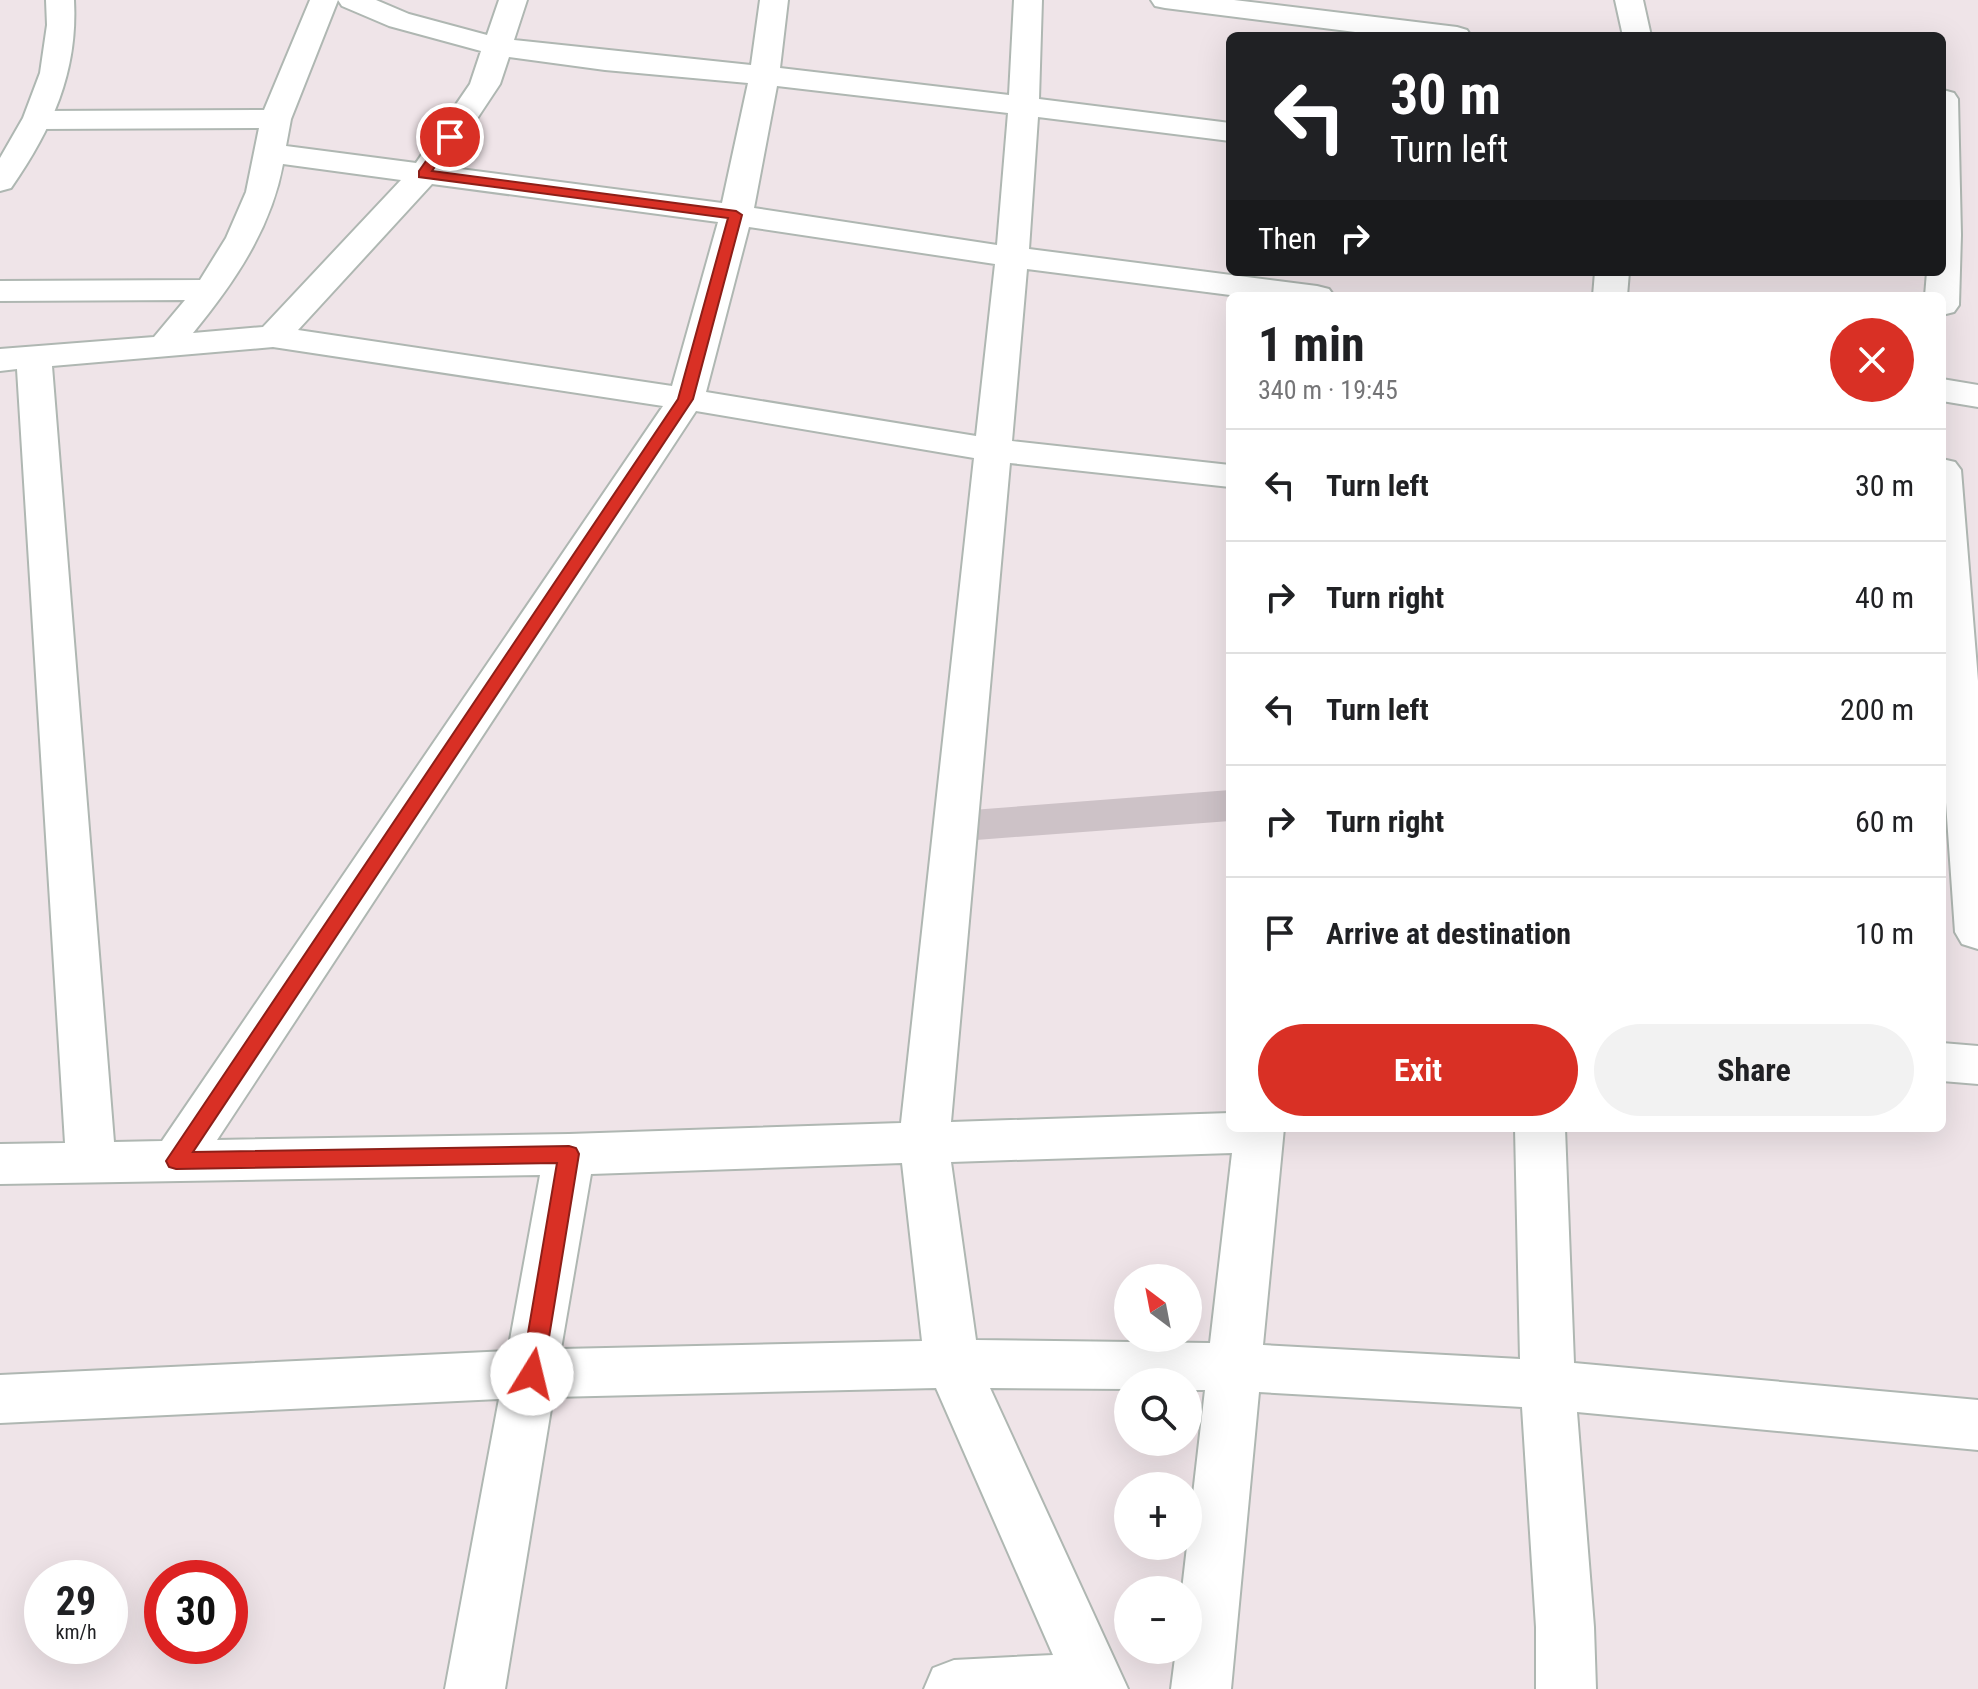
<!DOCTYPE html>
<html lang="en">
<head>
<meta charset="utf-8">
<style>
	:root { --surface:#fff; --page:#f2f2f2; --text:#202124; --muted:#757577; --line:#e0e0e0; --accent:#d93025 }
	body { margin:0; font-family:"Roboto Condensed",sans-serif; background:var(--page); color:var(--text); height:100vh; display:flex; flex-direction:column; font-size:30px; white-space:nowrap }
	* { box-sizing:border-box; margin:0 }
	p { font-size:26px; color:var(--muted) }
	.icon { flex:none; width:44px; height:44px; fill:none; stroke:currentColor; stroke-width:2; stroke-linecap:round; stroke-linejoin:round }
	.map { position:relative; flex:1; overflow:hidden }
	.details { position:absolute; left:1226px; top:292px; width:720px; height:840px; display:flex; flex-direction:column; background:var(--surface); border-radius:12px; box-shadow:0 8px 32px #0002 }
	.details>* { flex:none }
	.banner { position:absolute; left:1226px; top:32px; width:720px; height:244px; border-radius:12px; box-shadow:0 8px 32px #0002; background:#202124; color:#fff; overflow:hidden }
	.needle { width:52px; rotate:328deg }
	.tools { position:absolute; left:1114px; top:1264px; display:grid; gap:16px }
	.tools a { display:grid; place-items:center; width:88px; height:88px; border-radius:50%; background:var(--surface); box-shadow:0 8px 32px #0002; font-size:40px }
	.speed { position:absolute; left:24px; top:1560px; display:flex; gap:16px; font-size:40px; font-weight:700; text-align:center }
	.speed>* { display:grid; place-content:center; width:104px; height:104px; border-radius:50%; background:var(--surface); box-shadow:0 8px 32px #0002; line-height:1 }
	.speed small { font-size:20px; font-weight:400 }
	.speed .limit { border:12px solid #d22; background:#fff; color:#111 }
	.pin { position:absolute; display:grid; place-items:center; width:68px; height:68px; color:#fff; margin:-34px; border:4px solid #fff; border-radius:50%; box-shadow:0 2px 8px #0007 }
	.me { position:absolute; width:88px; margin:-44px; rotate:9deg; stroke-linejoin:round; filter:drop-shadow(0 0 6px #0008) }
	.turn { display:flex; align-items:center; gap:28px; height:168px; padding:0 32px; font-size:36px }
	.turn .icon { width:104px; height:104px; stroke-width:2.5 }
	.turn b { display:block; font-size:56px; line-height:68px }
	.then { display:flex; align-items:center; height:76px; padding:0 32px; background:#0003; gap:16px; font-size:30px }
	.round { display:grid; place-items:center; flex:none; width:84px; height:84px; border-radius:42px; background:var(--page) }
	.overview { display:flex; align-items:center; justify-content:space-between; height:136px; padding:0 32px }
	h1 { font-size:48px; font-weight:700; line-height:60px }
	.button { display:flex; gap:16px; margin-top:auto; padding:16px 32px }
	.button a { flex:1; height:92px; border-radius:48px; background:var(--accent); color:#fff; font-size:32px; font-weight:700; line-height:92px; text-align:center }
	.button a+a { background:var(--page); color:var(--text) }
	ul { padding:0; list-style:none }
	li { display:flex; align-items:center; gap:24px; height:112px; padding:0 32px; border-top:2px solid var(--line) }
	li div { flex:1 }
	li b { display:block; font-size:30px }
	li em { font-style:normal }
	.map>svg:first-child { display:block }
</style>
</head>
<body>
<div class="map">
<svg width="1978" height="1689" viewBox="0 0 1978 1689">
	<rect width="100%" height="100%" fill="#efe4e8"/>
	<path fill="#cdc2c7" d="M1230,790v31l-254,19 -4,-30z"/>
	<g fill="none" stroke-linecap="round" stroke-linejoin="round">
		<g stroke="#afb7b2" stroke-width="4">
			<path id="street" d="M310,0h66l33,14 78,21 12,-35h28l-13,40 237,25 9,-65h28l-8,68 229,27 5,-95h28l-3,99 191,24v18l-192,-24 -9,132 288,37 12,3 5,7h-96l-211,-27 -15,172 218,24v22l-220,-24 -59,659 279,-9v15h54l-21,217 257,14 -5,-231h50l9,235 404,37v50l-401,-38 17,215 2,62h-60v-62l-14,-220 -263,-15 -28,297h-60l5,-39h12v-60h-6l23,-200h-17v-8h-60v7l-138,-1 138,301h-204l9,-21 21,-8 99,-5 -117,-267 -383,9 -48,292h-60l54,-290 -499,24v-48l508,-24 32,-176 -540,9v-40l65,-1 -48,-774 -17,2v-22l154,-12 31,-37 -185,1v-20l200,-1 26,-42 20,-46 13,-64 -220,1 -11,-3 -4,-6 4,-6 11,-3 225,-1zM338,0l4,6 47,20 92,25 -11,33 -54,79 -130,-17 5,-27zM509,57l96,13 143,13 -26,120 -277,-36 55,-83zM777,86l231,27 -11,132 -243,-37zM283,164l118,16 -138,147 -70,6c41,-50 78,-104 90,-169zM432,184l286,38 -46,164 -374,-56zM749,227l246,37 -19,172 -270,-44zM273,347l390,59 -501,735 -48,1 -62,-776zM696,411l278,47 -73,665 -332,11 -352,6zM1232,1153l-22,190 -234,-3 -25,-178zM902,1163l20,178 -361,8 30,-175z
				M1151,0h83l223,27 10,3 4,6h-84l-222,-28 -10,-2z
				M1615,0h28l8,36h-28z
				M1943,90l11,3 4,6 3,136 -2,70 -5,7 -12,3v-19h-17l2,-24h15z
				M1595,272h34l-2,24h-34z
				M1942,379l36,6v22l-36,-6z
				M1942,459l13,3 6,8 17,211v268l-16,-5 -7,-12 -13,-187z
				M1942,1043l36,3v38l-36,-3z"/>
		</g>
		<g stroke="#aeb7b2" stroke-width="4">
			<path id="secondary" d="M46,0h28c4,72 -22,129 -63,188l-11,3v-33l23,-40 17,-45 7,-48z"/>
		</g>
		<use href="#street" fill="#fff" fill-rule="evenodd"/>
		<use href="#secondary" fill="#fff" fill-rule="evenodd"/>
	</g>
	<path fill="#d93025" stroke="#8d1f18" stroke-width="2" d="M450,133l6,4 -24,34 304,40 6,4 -49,184 -500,753 376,-6 7,2 3,6 -36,220 -3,7 -8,2 -8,-2 -3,-7 36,-211 -381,6 -7,-2 -3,-6 512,-762 50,-181 -309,-41v-6l26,-37z"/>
</svg>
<div class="tools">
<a><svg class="needle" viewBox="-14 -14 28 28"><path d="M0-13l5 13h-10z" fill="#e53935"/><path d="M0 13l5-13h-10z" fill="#757577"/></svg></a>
<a><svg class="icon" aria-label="search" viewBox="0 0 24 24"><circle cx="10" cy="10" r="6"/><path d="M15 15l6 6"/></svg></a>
<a>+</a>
<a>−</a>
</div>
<div class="speed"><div>29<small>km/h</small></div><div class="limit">30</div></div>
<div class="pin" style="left:450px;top:137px;background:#d93025"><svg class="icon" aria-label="arrive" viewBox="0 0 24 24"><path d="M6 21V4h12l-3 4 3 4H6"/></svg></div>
<svg class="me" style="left:532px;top:1374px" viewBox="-20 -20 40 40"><circle r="19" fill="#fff"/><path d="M0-13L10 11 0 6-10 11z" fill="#d93025"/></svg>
<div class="banner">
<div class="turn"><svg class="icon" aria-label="left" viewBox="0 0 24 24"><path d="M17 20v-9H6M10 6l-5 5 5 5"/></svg><div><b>30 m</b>Turn left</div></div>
<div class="then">Then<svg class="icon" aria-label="right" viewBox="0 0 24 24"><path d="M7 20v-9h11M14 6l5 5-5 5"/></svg></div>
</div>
<section class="details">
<div class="overview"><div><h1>1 min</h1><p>340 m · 19:45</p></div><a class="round" style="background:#d93025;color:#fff"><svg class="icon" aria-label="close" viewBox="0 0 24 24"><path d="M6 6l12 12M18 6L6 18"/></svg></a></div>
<ul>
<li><svg class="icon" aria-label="left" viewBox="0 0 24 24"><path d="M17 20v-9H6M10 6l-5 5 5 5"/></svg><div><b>Turn left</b></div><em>30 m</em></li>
<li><svg class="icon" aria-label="right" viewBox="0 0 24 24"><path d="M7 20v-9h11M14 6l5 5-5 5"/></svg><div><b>Turn right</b></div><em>40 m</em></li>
<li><svg class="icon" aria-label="left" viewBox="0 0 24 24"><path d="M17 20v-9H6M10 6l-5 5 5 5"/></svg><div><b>Turn left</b></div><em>200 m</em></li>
<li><svg class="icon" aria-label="right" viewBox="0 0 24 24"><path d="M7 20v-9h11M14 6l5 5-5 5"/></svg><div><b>Turn right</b></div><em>60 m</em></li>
<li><svg class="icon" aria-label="arrive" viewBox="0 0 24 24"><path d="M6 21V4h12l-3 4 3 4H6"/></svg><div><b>Arrive at destination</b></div><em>10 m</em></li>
</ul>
<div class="button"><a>Exit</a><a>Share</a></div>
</section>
</div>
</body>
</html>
